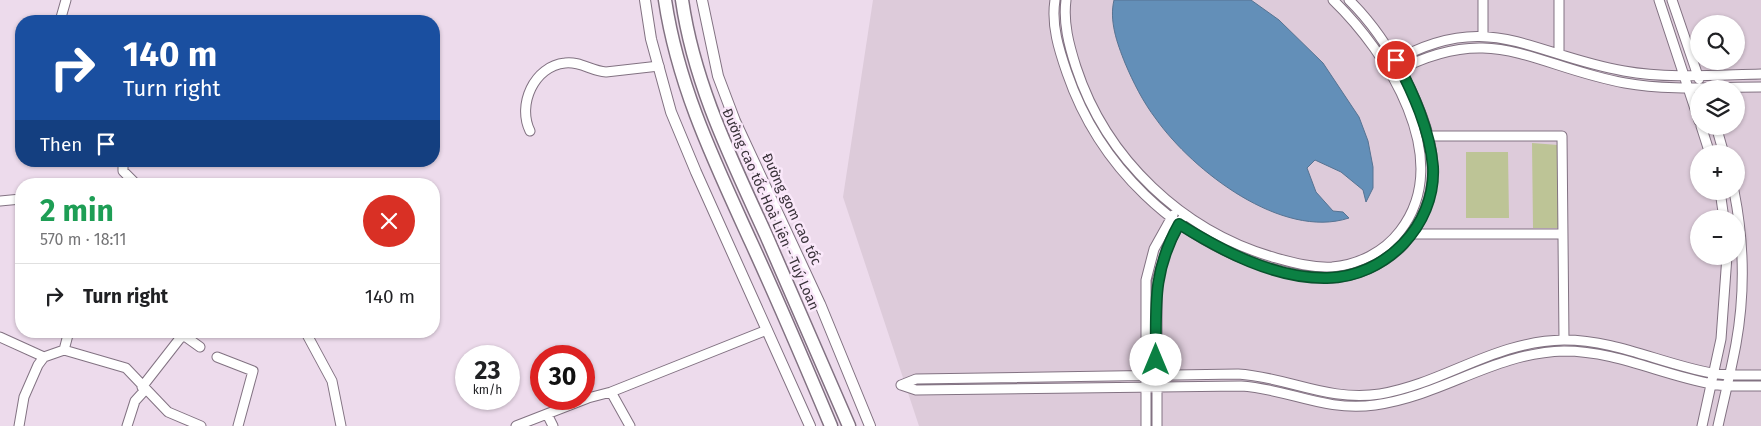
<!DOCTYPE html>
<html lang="en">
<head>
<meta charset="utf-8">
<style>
	:root { --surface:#fff; --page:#f6f6f6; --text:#202124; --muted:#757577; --line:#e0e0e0 }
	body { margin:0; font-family:"Fira Sans",sans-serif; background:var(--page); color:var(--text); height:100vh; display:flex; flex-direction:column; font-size:19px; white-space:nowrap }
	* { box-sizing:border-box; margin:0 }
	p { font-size:16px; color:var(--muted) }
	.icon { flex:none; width:28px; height:28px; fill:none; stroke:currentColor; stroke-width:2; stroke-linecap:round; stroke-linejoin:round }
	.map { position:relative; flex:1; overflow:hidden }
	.details { position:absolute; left:15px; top:178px; width:425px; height:160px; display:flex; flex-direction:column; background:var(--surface); border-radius:20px; box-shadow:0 1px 4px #0004 }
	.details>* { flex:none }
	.hud { position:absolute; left:15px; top:15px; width:425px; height:152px; border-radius:20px; box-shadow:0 1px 4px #0004; background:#1a4fa0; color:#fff; overflow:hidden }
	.controls { position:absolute; left:1690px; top:15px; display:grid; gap:10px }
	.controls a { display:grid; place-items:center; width:55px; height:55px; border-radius:50%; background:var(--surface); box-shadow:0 1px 4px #0004; font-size:25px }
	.speed { position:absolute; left:455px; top:345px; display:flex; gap:10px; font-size:25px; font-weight:700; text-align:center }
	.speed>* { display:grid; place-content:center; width:65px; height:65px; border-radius:50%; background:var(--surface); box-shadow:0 1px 4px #0004; line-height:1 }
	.speed small { font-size:12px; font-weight:400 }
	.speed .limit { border:8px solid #d22; background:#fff; color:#111 }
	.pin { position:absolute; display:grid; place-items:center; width:42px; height:42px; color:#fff; margin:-21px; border:2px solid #fff; border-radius:50%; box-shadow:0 1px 5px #0007 }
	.me { position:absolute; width:55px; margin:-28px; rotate:0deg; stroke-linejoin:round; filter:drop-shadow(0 0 4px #0008) }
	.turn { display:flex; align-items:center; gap:18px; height:105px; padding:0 25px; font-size:22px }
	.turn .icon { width:65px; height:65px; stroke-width:2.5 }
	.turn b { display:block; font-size:35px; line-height:42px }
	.then { display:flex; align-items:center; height:48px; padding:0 25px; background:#0003; gap:10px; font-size:19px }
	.round { display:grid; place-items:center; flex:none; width:52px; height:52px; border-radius:26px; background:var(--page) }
	.head { display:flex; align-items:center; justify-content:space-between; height:85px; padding:0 25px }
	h1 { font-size:30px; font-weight:700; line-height:38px; color:#1e9e55 }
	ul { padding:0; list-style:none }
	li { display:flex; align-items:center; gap:15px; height:65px; padding:0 25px; border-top:1px solid var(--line) }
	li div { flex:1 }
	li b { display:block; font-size:19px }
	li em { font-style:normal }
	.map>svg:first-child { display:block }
</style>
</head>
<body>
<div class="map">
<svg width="1761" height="426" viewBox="0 0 1761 426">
	<rect width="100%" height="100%" fill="#eddbec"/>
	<path fill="#ddcbda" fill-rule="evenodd" d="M873,0h888v426h-842l-76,-229zM1699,24h37v37h-37zM1699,89h37v37h-37zM1699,154h37v37h-37zM1699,219h37v37h-37z"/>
	<path fill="#bdc496" d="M1532,143l26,2 1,82 -2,1h-24z
		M1466,152h42l1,66h-43z"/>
	<path fill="#638fb8" stroke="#567392" d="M1114,0h137l28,20 44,43 36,54 9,24 5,26v21l-7,14 -3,-12 -22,-18 -26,-12 -8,8 9,24 17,19 10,1 6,6c-67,22 -156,-47 -193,-99 -13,-17 -23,-37 -31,-56 -8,-20 -16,-42 -11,-63z"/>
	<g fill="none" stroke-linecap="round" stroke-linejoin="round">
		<g stroke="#827282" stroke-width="11">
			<path id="minor" d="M1055,0c-4,25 4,50 12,73 32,93 108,167 203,195 20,5 41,11 62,10 27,-2 55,-15 73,-35 17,-20 27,-46 28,-73 0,-54 -46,-133 -84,-170
				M1066,0c-3,23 3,45 10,67 30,92 107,165 200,191 18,5 37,10 56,9 26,-2 52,-15 68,-36 56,-72 -13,-179 -67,-231
				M1483,0v36
				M1559,0v53
				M1659,0l40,121
				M1672,0l27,79
				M60,21l6,-21
				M1391,63c97,-56 140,-8 233,8 45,8 92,4 137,3
				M1395,72c98,-52 137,-6 230,11 44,8 91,4 136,4
				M1701,126l9,28
				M1716,126l8,28
				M530,131c-13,-26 4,-65 35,-68 15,-2 26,8 41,9l53,-6
				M1427,136h135l2,204
				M123,161v10l13,13
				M1720,191l4,28
				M0,201l21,-2
				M1412,234h151
				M305,331l27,50 9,45
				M0,337l44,20
				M64,350l5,-19
				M217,357l36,14 -15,55
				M901,385l15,-6 322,-5c50,3 90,28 142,20 65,-11 114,-53 184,-54 53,0 97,24 148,33 16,3 33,2 49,2
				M901,385l15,5 325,-4c48,3 83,26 134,19 67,-9 118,-52 189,-54 52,0 98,24 148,33 16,3 33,2 49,2
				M142,387l39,-50h5l14,10
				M611,392l19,34
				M547,414l6,12
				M19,426l5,-29 14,-32 6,-8 20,-7 62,18 42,44 33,14
				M127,426l8,-25 10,-11
				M516,426l72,-28 23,-6 156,-62
				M1146,426v-146l8,-31 19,-34
				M1157,426v-145l10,-33 15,-29
				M1702,426l19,-87 6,-83
				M1718,426c6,-27 13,-55 18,-82 9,-50 8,-103 -2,-153"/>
		</g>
		<g stroke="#827282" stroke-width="12">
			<path id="major" d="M645,0l6,39 20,73 25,60 114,254
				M702,0l16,76 17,45 85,183 50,122"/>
		</g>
		<g stroke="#827282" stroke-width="15">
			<path id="highway" d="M665,0c13,87 50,163 86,242 28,61 54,122 80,184
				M682,0c12,84 49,158 84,235 28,63 55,127 83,191"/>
		</g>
		<use href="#minor" stroke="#fff" stroke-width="9"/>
		<use href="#major" stroke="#fff" stroke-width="10"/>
		<use href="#highway" stroke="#fff" stroke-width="12"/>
	</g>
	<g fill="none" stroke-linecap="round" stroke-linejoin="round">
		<g stroke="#07532c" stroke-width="12">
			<path id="route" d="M1156,360c0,-52 -4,-88 23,-136 43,27 96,55 148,54 58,-1 109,-52 106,-111 -3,-37 -20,-74 -37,-107"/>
		</g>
		<use href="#route" stroke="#0b8043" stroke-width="9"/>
	</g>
	<g text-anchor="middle" stroke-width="5" stroke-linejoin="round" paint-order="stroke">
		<g font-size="14" fill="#393239" stroke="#fae8fa">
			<text transform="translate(771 209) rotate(66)" y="5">Đường cao tốc Hoà Liên - Tuý Loan</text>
			<text transform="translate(792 209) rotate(65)" y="5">Đường gom cao tốc</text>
		</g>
	</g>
</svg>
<div class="controls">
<a><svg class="icon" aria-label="search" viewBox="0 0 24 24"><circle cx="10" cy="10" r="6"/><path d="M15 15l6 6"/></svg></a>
<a><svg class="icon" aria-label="layers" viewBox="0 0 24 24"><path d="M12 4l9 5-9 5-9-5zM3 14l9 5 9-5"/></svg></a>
<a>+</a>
<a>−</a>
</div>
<div class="speed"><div>23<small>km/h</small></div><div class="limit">30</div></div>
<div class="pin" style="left:1396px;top:60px;background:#d93025"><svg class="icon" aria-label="arrive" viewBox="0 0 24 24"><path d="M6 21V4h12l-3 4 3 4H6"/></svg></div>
<svg class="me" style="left:1156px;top:360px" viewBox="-20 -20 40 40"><circle r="19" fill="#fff"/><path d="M0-13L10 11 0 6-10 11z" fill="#0b8043"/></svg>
<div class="hud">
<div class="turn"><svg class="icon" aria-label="right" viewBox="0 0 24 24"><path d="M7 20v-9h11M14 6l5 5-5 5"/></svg><div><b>140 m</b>Turn right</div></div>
<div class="then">Then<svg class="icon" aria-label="arrive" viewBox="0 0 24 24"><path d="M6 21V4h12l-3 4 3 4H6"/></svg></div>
</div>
<section class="details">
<div class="head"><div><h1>2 min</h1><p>570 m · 18:11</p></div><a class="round" style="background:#d93025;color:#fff"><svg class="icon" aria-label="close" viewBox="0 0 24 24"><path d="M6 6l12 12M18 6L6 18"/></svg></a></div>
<ul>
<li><svg class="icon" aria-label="right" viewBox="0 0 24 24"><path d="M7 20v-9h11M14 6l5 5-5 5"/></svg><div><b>Turn right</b></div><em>140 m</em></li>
</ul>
</section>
</div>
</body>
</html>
